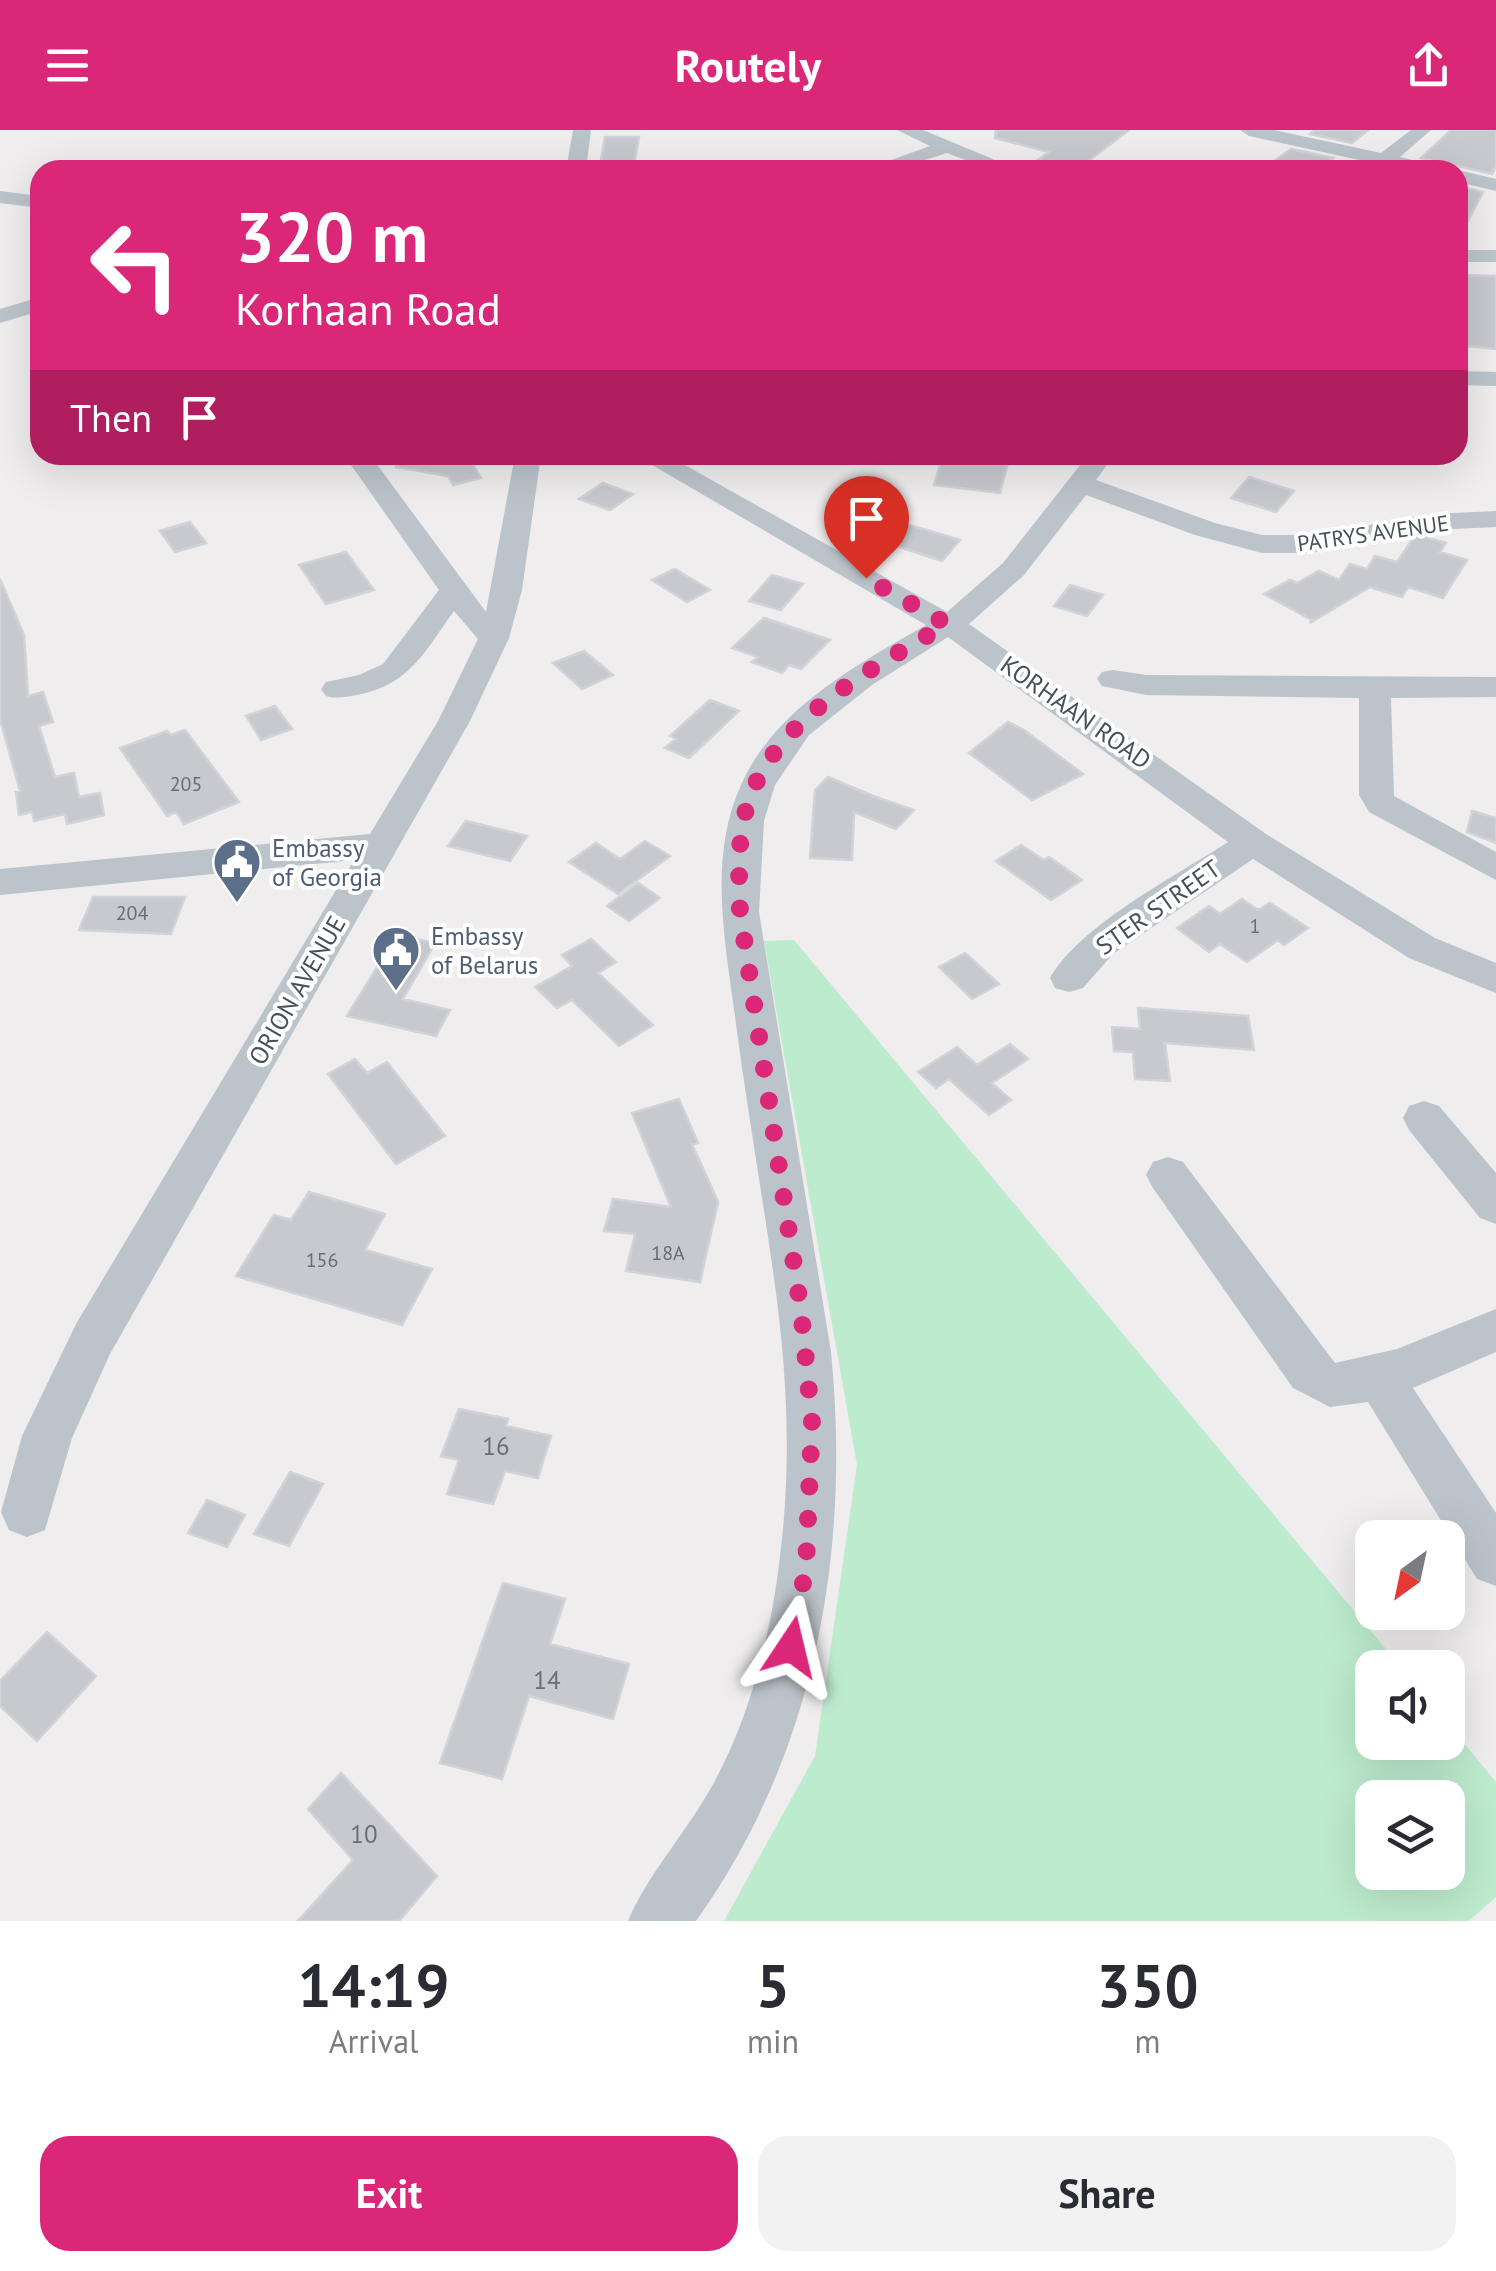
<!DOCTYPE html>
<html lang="en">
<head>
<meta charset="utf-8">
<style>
	:root { --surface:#fff; --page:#f2f2f3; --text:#2b2b33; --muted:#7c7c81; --accent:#db2777 }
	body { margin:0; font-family:"PT Sans",sans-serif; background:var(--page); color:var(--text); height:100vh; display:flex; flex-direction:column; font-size:38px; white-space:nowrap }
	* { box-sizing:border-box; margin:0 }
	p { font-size:32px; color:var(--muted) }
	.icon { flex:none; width:55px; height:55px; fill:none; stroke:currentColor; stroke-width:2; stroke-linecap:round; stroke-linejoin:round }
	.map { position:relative; height:1791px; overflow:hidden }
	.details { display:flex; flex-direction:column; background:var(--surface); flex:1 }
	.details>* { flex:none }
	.hud { position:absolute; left:30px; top:30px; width:1438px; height:305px; border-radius:30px; box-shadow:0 10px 40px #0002; background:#db2777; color:#fff; overflow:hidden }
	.needle { width:65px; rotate:213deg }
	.tools { position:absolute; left:1355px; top:1390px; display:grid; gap:20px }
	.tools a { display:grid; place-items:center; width:110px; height:110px; border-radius:20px; background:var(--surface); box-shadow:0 10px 40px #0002; font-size:50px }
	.pin { position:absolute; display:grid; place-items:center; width:85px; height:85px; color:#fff; margin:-102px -42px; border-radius:50% 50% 50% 0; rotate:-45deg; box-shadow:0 0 10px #0007 }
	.pin .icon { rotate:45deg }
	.me { position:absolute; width:110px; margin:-55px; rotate:10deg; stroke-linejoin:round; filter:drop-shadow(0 0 8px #0008) }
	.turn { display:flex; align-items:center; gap:35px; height:210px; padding:0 40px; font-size:45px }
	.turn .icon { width:130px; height:130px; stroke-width:2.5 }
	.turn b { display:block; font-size:70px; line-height:85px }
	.then { display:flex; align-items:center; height:95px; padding:0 40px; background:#0003; gap:20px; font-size:38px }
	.eta { display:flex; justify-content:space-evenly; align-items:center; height:170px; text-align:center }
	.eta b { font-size:60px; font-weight:800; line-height:70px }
	.button { display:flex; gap:20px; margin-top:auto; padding:20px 40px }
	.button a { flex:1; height:115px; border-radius:30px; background:var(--accent); color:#fff; font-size:40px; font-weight:800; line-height:115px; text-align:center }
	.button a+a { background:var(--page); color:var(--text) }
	header { display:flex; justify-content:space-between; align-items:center; height:130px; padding:0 40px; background:var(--accent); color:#fff; font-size:45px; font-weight:800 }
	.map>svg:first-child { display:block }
</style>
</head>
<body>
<header><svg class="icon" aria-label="menu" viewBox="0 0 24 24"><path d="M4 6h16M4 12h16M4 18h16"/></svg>Routely<svg class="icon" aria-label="share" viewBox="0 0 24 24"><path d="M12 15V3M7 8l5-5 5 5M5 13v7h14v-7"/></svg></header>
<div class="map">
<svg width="1496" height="1791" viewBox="0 0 1496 1791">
	<rect width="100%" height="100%" fill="#efeded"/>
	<path fill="#bdebce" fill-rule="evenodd" d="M794,810l607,727 -29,1v74h76v-18l48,58v115l-27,24h-745l91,-165 42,-291 -93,-524zM1372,1668h76v74h-76z"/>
	<path fill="#c7c9cf" stroke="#d1d3d8" stroke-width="2.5" d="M996,0h133l-53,40h-52l25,-18 -54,-14z
		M1315,0h53l-16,13 -42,-9z
		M1451,0h45v36l-4,8 -33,-8 -14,4 -6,-8 -18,-4z
		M605,7h34l-6,33 -33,-4z
		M1291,19l42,9 -15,12 -45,-8z
		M1458,56l25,6 -25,48z
		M1458,145l38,1v73l-38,-4z
		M397,325h70l14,23 -28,7 -5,-9 -52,-9z
		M943,325h67l-10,38 -66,-8z
		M1249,347l45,14 -18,21 -45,-14z
		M603,353l30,11 -23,16 -31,-11z
		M869,384l61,17 30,9 -18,21 -91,-30z
		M190,392l16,21 -31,9 -15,-21z
		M1421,406l25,7 -6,9 27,8 -24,38 -35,-11 -6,10 -32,-10 -60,36 2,-3 -48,-26 26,-14 7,3 22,-12 20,9 11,-16 17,5 8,-13 22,6 17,-25z
		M346,422l28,38 -48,14 -27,-39z
		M675,439l35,21 -23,12 -35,-22z
		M772,445l31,9 -22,26 -32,-9z
		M0,449l24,56 4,61 15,-4 10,30 -14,4 16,51 19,-4 5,24 21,-4 4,22 -37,9 -2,-10 -31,7 -2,-9 -13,3 -3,-23 4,-1 -20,-72z
		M1070,455l33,10 -16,21 -33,-10z
		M764,488l66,22 -29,29 -12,-4 -7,8 -30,-11 6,-5 -26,-9z
		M584,521l29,24 -31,14 -29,-26z
		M710,570l29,11 -50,47 -24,-10 11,-9 -6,-3z
		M275,576l17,23 -31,11 -15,-24z
		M1008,592l16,8 59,44 -51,26 -63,-47z
		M185,600l54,72 -55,22 -8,-12 -9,4 -47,-68 47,-17 4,4z
		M828,647l45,19 41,14 -18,19 -42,-17 -2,48 -42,-2 5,-68z
		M1472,681l24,7v25l-29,-11z
		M466,691l61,15 -17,25 -62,-15z
		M645,711l25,15 -52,38 -49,-32 27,-19 24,16z
		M1021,715l23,15 5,-3 33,23 -31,20 -55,-39z
		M638,753l22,15 -31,23 -22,-15z
		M93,767h92l-14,37 -92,-4z
		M1242,769l16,11 12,-7 38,25 -24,17 -6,-5 -31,22 -27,-18 -11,8 -32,-24 32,-22 11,8z
		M397,805l38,8 -32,56 47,11 -14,26 -89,-20z
		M591,809l25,23 -18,11 55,52 -34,21 -47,-46 -15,8 -22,-21 37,-21 -10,-11z
		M965,823l34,31 -27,15 -33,-32z
		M1138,878l110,8 6,34 -89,-7 5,38 -35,-2 -2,-27 -19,-1 -2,-24 28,2z
		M1010,914l18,15 -36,24 19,17 -22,15 -40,-36 -13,9 -18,-16 39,-25 20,18z
		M355,929l12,14 20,-11 58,74 -49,28 -68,-90z
		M679,969l19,44 -6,1 26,58 -18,80 -74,-11 9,-37 -31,-3 9,-32 58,8 -39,-94z
		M309,1062l76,22 -20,36 67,19 -30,56 -166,-49 38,-61 17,5z
		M459,1279l49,10 -2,7 45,10 -13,42 -33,-7 -12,33 -46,-10 12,-34 -18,-4z
		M290,1342l33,12 -34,62 -35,-12z
		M207,1370l38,15 -18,32 -39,-14z
		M503,1453l62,16 -15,45 79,20 -16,55 -84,-23 -27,83 -62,-16z
		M47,1502l49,44 -59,65 -37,-35v-25z
		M341,1643l96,103 -38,45h-101l55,-61 -45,-51z"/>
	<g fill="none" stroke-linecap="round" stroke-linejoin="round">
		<path fill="#bcc4cb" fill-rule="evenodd" d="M573,0h18l-5,40h-20z
			M897,0h26l96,40h-27l-45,-17 -53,17h-30l66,-24z
			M1240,0h34l107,23 30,-23h20l-31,27 38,9 3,4h-36l-156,-34z
			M1458,40l38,9v12l-38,-9z
			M0,61l40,5v12l-40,-5z
			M1458,120h38v12h-38z
			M40,167v14l-40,12v-14z
			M1458,241l38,1v14l-38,-1z
			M344,325h26l116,157 29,-157h26l-19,135 -13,48 -39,83 -360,633 -38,84 -27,92 -18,7 -18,-7 -8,-18 21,-76 54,-112 278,-464 -354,35v-26l370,-35 68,-113 40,-82 -24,-28c-30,41 -43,73 -97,84 -12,2 -20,4 -31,1l-5,-7 5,-7 33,-7 24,-11 56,-74z
			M635,325h32l280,157 56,-49 85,-108h26l-18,25 119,43 47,12h50l120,-21 64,-3v16l-64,3 -120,23h-50l-67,-18 -109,-40 -62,80 -55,49 297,210 169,104 61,25v30l-87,-35 -156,-99 -140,95 -30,34 -14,4 -14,-4 -5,-10c30,-53 126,-102 178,-136l-280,-205 -76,48 -63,50 -34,50 -11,36 -5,91 72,440c20,202 -16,402 -135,569h-68c19,-45 55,-85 80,-128 41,-70 63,-157 72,-237 12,-93 7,-186 -6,-278 -12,-85 -27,-170 -38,-254 -10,-78 -29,-164 5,-239 34,-77 116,-120 185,-160z
			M1113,540l33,5 350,2v20l-105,1 3,98 102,56v28l-127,-68 -10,-17v-97l-213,-3 -44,-9 -5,-7 5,-7z
			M1424,971l15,5 57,67v51l-16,-6 -71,-88 -6,-12 6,-12z
			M1168,1027l15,5 152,201 62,-14 99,-40v43l-83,36 83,125v73l-19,-7 -109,-177 -38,5 -37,-19 -140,-200 -7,-13 7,-13z"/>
	</g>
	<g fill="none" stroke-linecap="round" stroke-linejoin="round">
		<path stroke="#db2777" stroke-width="18" stroke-dasharray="0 32.4" d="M791,1517l15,-80 6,-145 -11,-112 -61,-398c-1,-36 -3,-71 7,-106 27,-89 127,-138 200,-182l-81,-46"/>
	</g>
	<defs>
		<g id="civic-pin" transform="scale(2.5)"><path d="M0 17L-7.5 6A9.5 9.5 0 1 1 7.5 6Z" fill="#5c6f8a" stroke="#fff"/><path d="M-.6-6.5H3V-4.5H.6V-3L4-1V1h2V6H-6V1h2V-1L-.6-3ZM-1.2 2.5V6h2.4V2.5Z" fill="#fff"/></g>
	</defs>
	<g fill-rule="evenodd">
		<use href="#civic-pin" x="237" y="732"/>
		<use href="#civic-pin" x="396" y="820"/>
	</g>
	<g text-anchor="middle" stroke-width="8" stroke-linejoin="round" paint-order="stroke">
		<g font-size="20" fill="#666e76">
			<text x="186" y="661">205</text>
			<text x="132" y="790">204</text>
			<text x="1255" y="803">1</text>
			<text x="668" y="1130">18A</text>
			<text x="322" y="1137">156</text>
		</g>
		<g font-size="22" fill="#465059" stroke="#fff">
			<text transform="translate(1373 403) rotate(-8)" y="8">PATRYS AVENUE</text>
		</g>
		<g font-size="25" fill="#465059" stroke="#fff">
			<text transform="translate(1076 582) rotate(35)" y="9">KORHAAN ROAD</text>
			<text transform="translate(1158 777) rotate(-35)" y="9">STER STREET</text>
			<text transform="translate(297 860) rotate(-60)" y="9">ORION AVENUE</text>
		</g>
		<g font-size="25" fill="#4e5e75" stroke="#fff" text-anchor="start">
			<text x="272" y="727">Embassy<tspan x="272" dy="29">of Georgia</tspan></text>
			<text x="431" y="815">Embassy<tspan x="431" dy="29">of Belarus</tspan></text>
		</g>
		<g font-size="25" fill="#666e76">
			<text x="496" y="1325">16</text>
			<text x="547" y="1559">14</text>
			<text x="364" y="1713">10</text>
		</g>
	</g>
</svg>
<div class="tools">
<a><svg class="needle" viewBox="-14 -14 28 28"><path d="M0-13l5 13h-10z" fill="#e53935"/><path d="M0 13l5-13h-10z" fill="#7c7c81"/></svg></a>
<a><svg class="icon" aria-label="sound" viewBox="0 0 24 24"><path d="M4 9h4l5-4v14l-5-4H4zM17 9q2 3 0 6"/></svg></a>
<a><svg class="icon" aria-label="layers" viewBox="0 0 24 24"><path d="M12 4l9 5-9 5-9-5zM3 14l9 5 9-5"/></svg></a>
</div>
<div class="pin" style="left:866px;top:448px;background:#d93025"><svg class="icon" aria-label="arrive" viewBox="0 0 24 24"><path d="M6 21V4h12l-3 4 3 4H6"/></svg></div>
<svg class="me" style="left:791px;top:1517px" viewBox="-20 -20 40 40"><path d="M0-17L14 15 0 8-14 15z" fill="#db2777" stroke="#fff" stroke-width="4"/></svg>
<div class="hud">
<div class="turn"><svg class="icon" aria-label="left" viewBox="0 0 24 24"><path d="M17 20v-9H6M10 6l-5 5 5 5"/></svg><div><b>320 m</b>Korhaan Road</div></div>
<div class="then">Then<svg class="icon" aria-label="arrive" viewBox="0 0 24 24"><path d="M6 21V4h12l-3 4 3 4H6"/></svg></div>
</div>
</div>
<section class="details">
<div class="eta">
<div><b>14:19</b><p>Arrival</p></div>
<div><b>5</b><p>min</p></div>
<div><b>350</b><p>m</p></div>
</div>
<div class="button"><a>Exit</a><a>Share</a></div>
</section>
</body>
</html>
